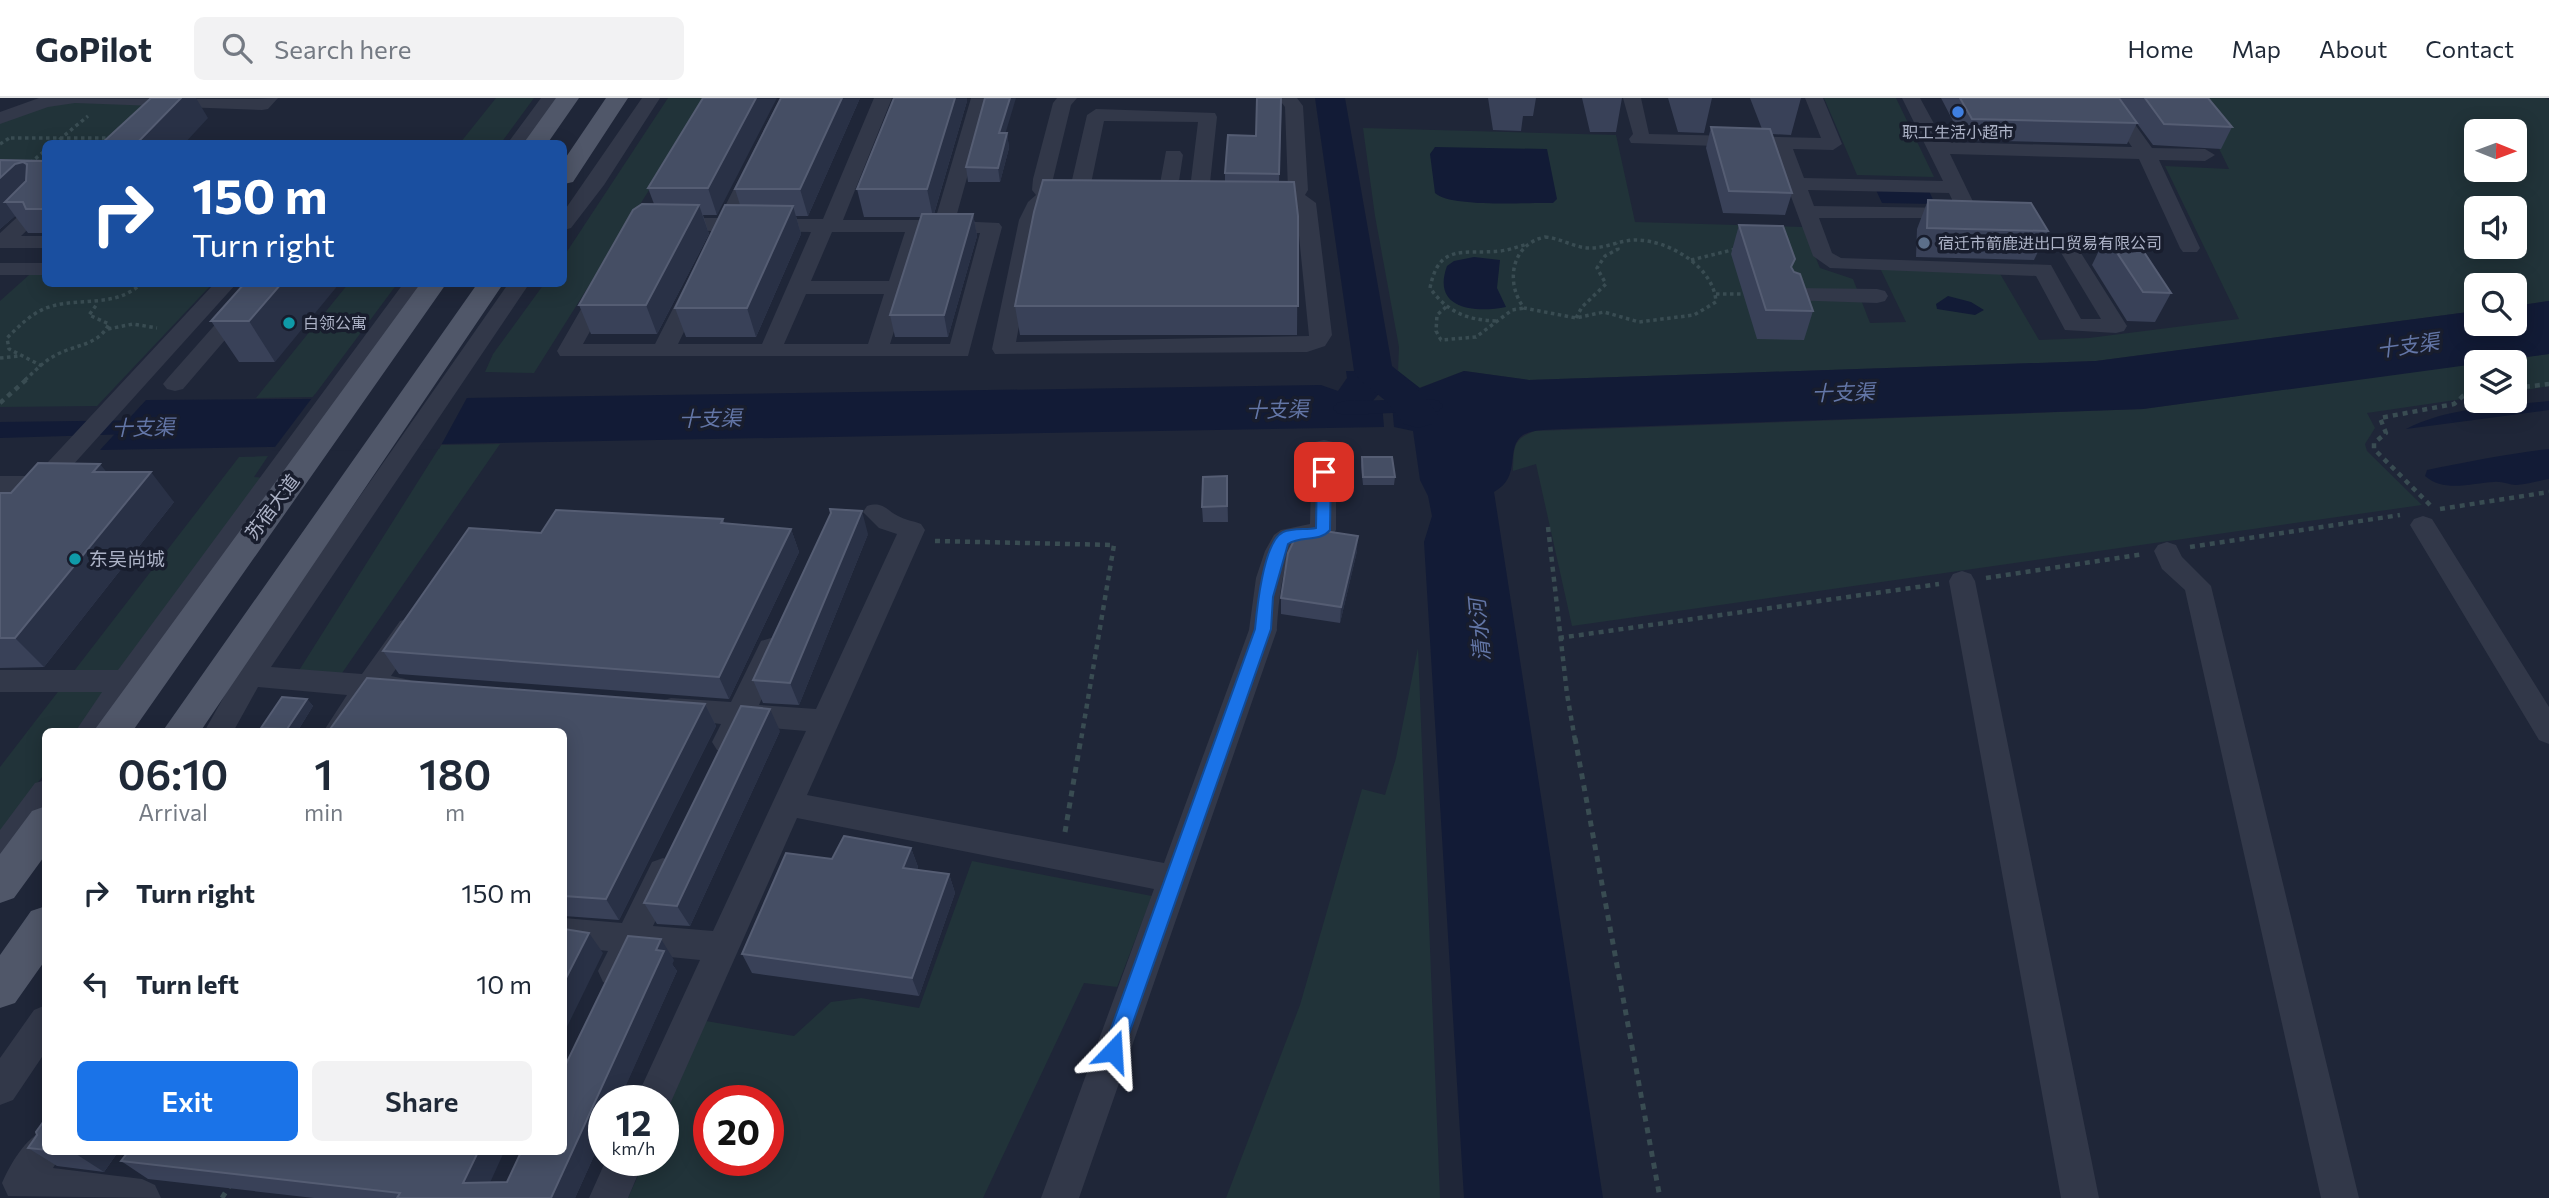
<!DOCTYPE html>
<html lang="en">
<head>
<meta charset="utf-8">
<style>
	:root { --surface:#fff; --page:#f2f2f3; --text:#1f2937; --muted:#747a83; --line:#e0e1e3; --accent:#1a73e8 }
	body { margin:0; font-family:Commissioner,"Noto Sans SC",sans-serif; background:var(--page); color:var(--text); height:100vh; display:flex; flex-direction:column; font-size:26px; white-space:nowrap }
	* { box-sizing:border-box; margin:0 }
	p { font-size:23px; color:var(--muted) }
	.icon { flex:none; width:38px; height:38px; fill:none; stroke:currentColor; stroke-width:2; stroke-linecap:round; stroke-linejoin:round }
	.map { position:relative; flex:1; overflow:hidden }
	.panel { position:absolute; left:42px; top:630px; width:525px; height:427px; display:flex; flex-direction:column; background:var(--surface); border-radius:10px; box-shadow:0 4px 18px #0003 }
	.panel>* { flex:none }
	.top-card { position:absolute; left:42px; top:42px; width:525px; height:147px; border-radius:10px; box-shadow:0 4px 18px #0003; background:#1a4fa0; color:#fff; overflow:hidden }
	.needle { width:46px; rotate:91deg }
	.controls { position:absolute; left:2464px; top:21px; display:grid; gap:14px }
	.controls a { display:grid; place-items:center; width:63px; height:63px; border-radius:10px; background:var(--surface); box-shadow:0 4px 18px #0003; font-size:35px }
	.speed { position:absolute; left:588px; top:987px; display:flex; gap:14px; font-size:35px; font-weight:700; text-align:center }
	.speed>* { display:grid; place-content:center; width:91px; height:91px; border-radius:50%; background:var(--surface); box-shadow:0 4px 18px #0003; line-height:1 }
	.speed small { font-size:18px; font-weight:400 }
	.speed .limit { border:10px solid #d22; background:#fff; color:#111 }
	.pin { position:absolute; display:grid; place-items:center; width:60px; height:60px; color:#fff; margin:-30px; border-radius:14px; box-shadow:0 4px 10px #0006 }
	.me { position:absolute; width:77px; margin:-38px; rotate:20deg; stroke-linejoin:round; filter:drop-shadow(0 0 5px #0008) }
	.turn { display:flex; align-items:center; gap:24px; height:147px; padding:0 35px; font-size:32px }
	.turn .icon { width:91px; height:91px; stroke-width:2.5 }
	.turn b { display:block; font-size:49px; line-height:60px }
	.eta { display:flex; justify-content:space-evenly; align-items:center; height:119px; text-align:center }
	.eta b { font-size:42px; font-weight:600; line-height:49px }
	.cta { display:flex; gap:14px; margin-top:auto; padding:14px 35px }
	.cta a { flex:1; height:80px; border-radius:10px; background:var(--accent); color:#fff; font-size:28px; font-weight:600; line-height:80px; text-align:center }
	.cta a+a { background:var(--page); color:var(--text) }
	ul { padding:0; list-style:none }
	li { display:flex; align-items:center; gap:21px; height:91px; padding:0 35px }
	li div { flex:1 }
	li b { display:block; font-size:26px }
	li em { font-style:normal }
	header { display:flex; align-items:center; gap:42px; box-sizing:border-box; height:98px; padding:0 35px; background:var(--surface); border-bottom:2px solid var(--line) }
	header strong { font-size:33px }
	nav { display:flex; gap:38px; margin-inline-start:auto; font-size:24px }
	.search { width:490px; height:63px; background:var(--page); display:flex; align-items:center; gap:18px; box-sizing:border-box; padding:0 24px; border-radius:10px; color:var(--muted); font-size:26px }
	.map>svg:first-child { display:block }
</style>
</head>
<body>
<header>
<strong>GoPilot</strong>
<div class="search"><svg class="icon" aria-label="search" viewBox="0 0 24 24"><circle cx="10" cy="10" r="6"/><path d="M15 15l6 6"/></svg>Search here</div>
<nav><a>Home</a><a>Map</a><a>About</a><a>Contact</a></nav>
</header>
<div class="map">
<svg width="2549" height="1100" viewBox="0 0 2549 1100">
	<rect width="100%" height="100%" fill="#1f2638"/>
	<path fill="#213339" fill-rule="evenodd" d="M496,0h38l-33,45h-41z
		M668,0h39l-173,275 -49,-1 8,-18 51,-70h20v-28z
		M1824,0h72l38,79 -77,-2z
		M2194,0h351l4,2v201l-34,5v-21h-39v26l-380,50 -567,19 -65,-9 -45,17 -21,-17 1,-24 -24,-131 -12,-88 253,7 19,87 168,5 17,41 33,11 17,44 36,-1 -26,-54 119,4 40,68 50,-2 150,-19 -74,-153 64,3zM2476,33h39v39h-39zM2476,110h39v39h-39z
		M77,4l112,3 -41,38 -102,1 -1,31h-45v-53l48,-17z
		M29,177h16l1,9h166l-115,122 -97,1v-106z
		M348,186h49l-84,113 -57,1z
		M2549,256v32l-34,6v-30h-32z
		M2476,265v34l-109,16 8,15 -10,16 2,7 55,54 -850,121 -36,-162 -23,7c1,-23 -1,-32 22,-40l608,-22z
		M500,346l-160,232 -42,-4 143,-227z
		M268,358l-14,21 12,1 -190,253 -30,1 -1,41 -45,61v-67l239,-310z
		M1418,550l22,550h-214l74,-193 62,-216 23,6 11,-37z
		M972,763l180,35 -35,91 -33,-4 -101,215h-355l17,-38h18v-42l43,-97 88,15 37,-34 30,-4 58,10zM709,1003h59v59h-59z"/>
	<path fill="#121b36" d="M1435,49l112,2 10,50 -4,4h-10c-21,0 -94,4 -108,-10l-5,-39z
		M1876,92l53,1 6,13 -53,-1z
		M1474,159l26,3 -3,28 9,19c-30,6 -75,3 -59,-41l7,-5z
		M1948,198l23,6 13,8 -9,5 -38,-6 -1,-5z
		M2549,203v53l-406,55 -581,20c-12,1 -29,0 -39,6 -19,13 0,41 -29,57l109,706h-139l-40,-656 8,-26 -4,-20 -8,-16 -7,-49 -19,-4 -2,-23 9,-1 -18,-14 -12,14 11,1 2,23 -1284,23 46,-50 320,-2 855,-13 17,6 9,-13 -1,-7h52l22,17 44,-17 65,9 567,-19 380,-50v13h39v-18z
		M2549,303v9l-143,19c42,-22 96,-23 143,-28z
		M2549,351v30c-11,2 -22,5 -33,6 -7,0 -14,-4 -22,-3 -22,1 -50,11 -69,-6l2,-6c41,-8 80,-16 122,-21z"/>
	<path fill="#1f2638" d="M315,296h154l-30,55 -167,2z"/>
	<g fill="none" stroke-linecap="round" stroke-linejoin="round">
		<path fill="#121b36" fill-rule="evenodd" d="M1431,301l8,2 4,5 -4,5 -94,4 -8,-2 -4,-5 4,-5 8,-2z
			M157,322l9,3 3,5 -3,5 -166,5v-16z"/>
		<path fill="#121b36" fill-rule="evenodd" d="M1315,0h30l47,268c18,15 33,29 46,49l-6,9 -14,4 -14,-4 -17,-22 -28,-23 -5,-8z"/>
		<path stroke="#394c52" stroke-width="3.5" stroke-dasharray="3.5 3.5" stroke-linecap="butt" d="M11,40h99
			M0,46l11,-7
			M54,46l34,-28
			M30,65l16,-13
			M1545,139c15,1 28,10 43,11 16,1 32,-8 48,-8 33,0 78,27 80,62l-22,13 -55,7 -35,-10 -28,6 -52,-10c-19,-25 -13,-64 21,-71z
			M1691,162l45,-11
			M1716,196h26
			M1446,209l-9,8 -1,16 5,9 35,-3 36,-27 12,-2
			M1576,220l6,-11 24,-23 -9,-16 8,-12 13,-7 -2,-5
			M1496,223c-29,-1 -49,-9 -66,-33 9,-46 34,-33 70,-37 10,-1 19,-5 28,-7
			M108,231l25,-5 24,4
			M0,260l20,-2
			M42,268l-33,-17 -2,-11c12,-12 24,-24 39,-30 33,-12 67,1 95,-24
			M25,282c10,-9 19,-19 31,-25 20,-11 42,-9 53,-31l-20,-9 8,-11"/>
		<path stroke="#394c52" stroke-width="4.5" stroke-dasharray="5 5" stroke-linecap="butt" d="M2515,290l34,-4
			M0,305l27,-24
			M2430,407l-56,-56v-6l12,-10 -6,-15 74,-14 9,-8 13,-4
			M2440,411l109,-17
			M1548,429l19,167 8,46
			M935,443l179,4 -33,195
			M2190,449l210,-32
			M1986,480l158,-24
			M1559,540l380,-54"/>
		<path stroke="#394c52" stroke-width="5" stroke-dasharray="6 6" stroke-linecap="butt" d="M1575,640l85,460
			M1065,734l16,-94
			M222,1100l8,-13"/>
		<path fill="#323849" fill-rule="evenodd" d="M39,0l218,1 21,-1 -10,11 -6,1 -187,-7 -27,4 -48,17v-12z
			M541,0h18l-33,46h-19z
			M642,0h18l-56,87 -33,43 -7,2v-19z
			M780,0h18l-58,121h83l51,-121h18l-49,122h92l36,-122h18l-34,123 44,2 3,4 -34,129h-408l-3,-5 70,-122 21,-11h71zM652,132l61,1 -4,9 3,4h14l8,-13 77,1 -49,112h-84l29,-59 -3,-5h-16l-3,5 -30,59h-72l59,-107zM832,134h73l-16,49h-78zM925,135h55l-30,111h-60zM806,196h78l-16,50h-84z
			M1057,0h20l-6,7 -18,74 -1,9 17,5 18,-78 9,-6 119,4 2,4 -7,66c-7,9 -22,10 -32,10l-4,11h-14l-3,-4 9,-49h14l3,4 -4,26 12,-1 7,-58 -94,-1 -16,77 -3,4c-24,6 -32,-11 -46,18l-23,122 293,-6 -13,-130c-8,-4 -17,2 -26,-1l-3,-4 3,-4 18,-7 -3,-83 -7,-9h19l6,8 5,84 -3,5 11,8 16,132 -7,11 -18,6 -312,2 -3,-5 27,-129 9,-18 8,-7 -4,-5 1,-11 20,-76z
			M1623,0h18l8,36 172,4 -16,-40h18l19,46 -9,6 -40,-1 11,29 139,3 -41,-83h18l24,44 188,5 -34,-49h18l36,50 53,1 10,6 -10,6 -46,-1 41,88 -3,4h-14l-3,-4 -41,-89 -189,-5 29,60 -3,4h-157l13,35 9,5 210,7 30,54h20l-44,-73 3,-4h14l53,84 -3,5 -8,2 -51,-3 -29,-54 -206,-8 -17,-12 -40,-108 -142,-5 -2,-4 4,-5zM1808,92l141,3 7,15 -142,-2z
			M46,97v17l-25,24h25v12h-46v-15l39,-36z
			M0,165h46v12h-46z
			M214,186h22l-227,252 -9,3v-25l20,-22h-20v-16h35z
			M251,186h22l-90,105 -8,2 -8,-2 -4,-5 4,-5z
			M403,186h22l-277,388 7,9 -4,8 -17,3 -28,40h-31l27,-40h-102v-22h118z
			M508,186h21l-258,383 91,7 38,-53 10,-3 10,3 4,7 -33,48 19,4 4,8 -4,8 -10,3 -23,-2 -24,35h-30l24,-37 -89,-8 -25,45h-29l36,-64z
			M1795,190l82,1 8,2 3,5 -3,5 -8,2 -90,-3 -3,-5 3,-5z
			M1324,342l9,2 3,6v82c-8,13 -21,10 -35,13 -19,4 -23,69 -24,87l-198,568h-38l113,-309 -357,-71 -131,295 -3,1v-13h-28l65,-141 -60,-6 -13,28 -12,4 -12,-4 -5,-11 10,-20 -44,-5v-28l58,5 30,-61 11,-4 11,4 5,10 -26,54 60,5 93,-200 -57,-5 -12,24 -10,4 -10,-4 -5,-8 9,-18 -60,-7 -5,-8 5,-8 10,-3 60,4 30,-61 10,-3 10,3 4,7 -26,57 57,4 81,-175 -18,-6 -16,-16 4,-6c16,-5 19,4 31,10 7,4 16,5 23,8l4,6 -118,265 357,68 85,-233 7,-52 9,-27 9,-16 7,-5 29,-6 2,-76 3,-6z
			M2423,418l9,3 117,188v37l-10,-4 -129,-215 4,-6z
			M2167,444l9,3 6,12 29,29 148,612h-38l-136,-608 -23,-21 -8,-18 4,-6z
			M1962,473l9,3 4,7 124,617h-38l-112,-617 4,-7z
			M46,682v36l-35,47 -11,4v-37l35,-47z
			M46,907v46l-33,49 -13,5v-47l34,-48z
			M46,1031v23h17l-10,16 89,11 13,6 6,13 -153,-2 -6,-13c9,-20 23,-45 44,-54z
			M606,1062h38l-16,38h-39z"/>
		<path fill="#505769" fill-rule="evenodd" d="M556,0h23l-32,46h-24z
			M606,0h22l-55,84 -9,2v-24z
			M420,186h26l-314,448h-39z
			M477,186h26l-303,448h-38z
			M46,708v48l-32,44 -14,5v-49l32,-43z
			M46,808v53l-31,44 -15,5v-53l31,-44z"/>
	</g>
	<path fill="#394158" d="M703,0l14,117h-14l6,19 -52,100h-66l-12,-29 75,-101 -6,-16z
		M781,0h79l-52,118h-12l5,18 -45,103h-70l-11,-29 65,-103 -5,-16z
		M894,0h73v3l-33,113h39l4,22 -29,101h-53l-5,-22 31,-98h-57l-7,-28z
		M1282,0l-3,84 19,34 -1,119h-277l-5,-29 210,-125v-8l31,-37z
		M1488,0h48l-3,18h-10l-2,15 -28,-1z
		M1582,0h40l-6,34h-26z
		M1668,0h44l-8,35 -26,-1z
		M1750,0h51l-10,37 -19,-1 20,59 -7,22 -62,-2 -17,-65 5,-21 51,2z
		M1941,0h267l24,29 -11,22 -68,-4 -23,-31 7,9 -10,21 -164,-4z
		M1006,35h1l2,15 -9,34h-32l-2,-15z
		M0,62l46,1v75l-2,-3h-16l-13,-17 -15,13z
		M1928,102l120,31 -14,29 -118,-3 1,-28z
		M1739,127l53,44 21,42 -9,29 -47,-1 -26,-85z
		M2106,138l65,57 -16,29 -28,-1 -35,-56z
		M244,186l31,78h-36l-28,-41z
		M1362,359l33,20 -1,8h-31l-2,-20z
		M107,374l67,30 -130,165 -44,1v-175h11z
		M1227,378l1,46h-25l-1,-15z
		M723,421l2,5 66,5 8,23 -70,147 -330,-25 -16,-23 158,-118z
		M868,436l-69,171 -36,-2 -10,-23z
		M1357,453l-17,72 -59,-9v-16z
		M307,601l6,7 -16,26h-33l-3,-4z
		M705,606l11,22 -97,194 -55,-4v-184z
		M780,633l-90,195 -33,-2 -13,-21z
		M911,750l7,19 -1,3 32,4 6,19 -36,103 -167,-23 -10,-19 90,-95z
		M674,862l-2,4 5,7 -102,227h-261l-166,-19 -27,-18 370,21h16z
		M46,1020v34h72l-14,20 -47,-6 -29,-18z"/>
	<path fill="#293146" d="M181,0h15l12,20 -24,26h-48z
		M756,0h21l-60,117 -9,-27z
		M842,0h18l-52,118 -8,-27z
		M955,0h12v3l-34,116 -6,-28z
		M1010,0h6l-15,50 -2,-15z
		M1007,35l2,15 -9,34 -2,-14z
		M23,64l22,30 -22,10h-18l10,14 -15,13v-51l15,-14z
		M699,107l10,29 -52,100 -11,-29z
		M793,108l8,28 -45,103 -9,-29z
		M973,116l4,22 -29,101 -4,-22z
		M281,186h58l-64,78 -26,-41z
		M100,366l24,29 -31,-21z
		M151,374l23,30 -130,165 -29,-29z
		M862,413l6,23 -69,171 -9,-22z
		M791,431l8,23 -70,147 -10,-22z
		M1358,438l-1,15 -17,72 1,-16z
		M307,601l6,7 -16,26h-8l-2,-3z
		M705,606l11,22 -97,194 -13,-21z
		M770,611l10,22 -90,195 -13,-20z
		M911,750l7,19 -9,20 -6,-19z
		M949,776l6,19 -36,103 -7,-18z
		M589,835l14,20 -39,80v-51z
		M661,841l13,21 -2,4 5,7 -58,130h-15v33l-29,64h-24z
		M78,1054h40l-14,20 -28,-18z
		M478,1054h26l-21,46 -20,-15z"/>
	<path fill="#454e64" stroke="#555d73" stroke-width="2" d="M151,0h30l-45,46h-35z
		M703,0h53l-48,90h-60z
		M781,0h61l-42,91h-65z
		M894,0h61l-28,91h-70z
		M985,0h25l-11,35h8l-9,35 -32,-1z
		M1257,0h24l-2,76 -54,-1 3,-38 28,1z
		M1960,0h159l18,25 -165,-4z
		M2145,0h63l24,29 -68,-3z
		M1711,29l59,2 22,64 -63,-2z
		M0,62l46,1v48h-20l-3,-7h-18l21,-21 1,-17 -4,-2 -8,2 -15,14z
		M1043,82l251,2 4,34v90h-283l19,-94z
		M1928,102l103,3 17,28 -121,-3z
		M642,106l57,1 -53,100h-67l54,-95z
		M725,107l68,1 -46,102h-72z
		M922,116h51l-29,101h-54z
		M1739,127l44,1 12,33 -4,8 3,5 6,2 13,37 -47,-1z
		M2106,138l28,1 37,56 -28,-1z
		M244,186h37l-32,37h-38z
		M1362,359h30l3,20h-32z
		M38,365l62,1 -7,8h58l-136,166h-15v-145h11z
		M1227,378v30l-25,1 1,-30z
		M830,411l32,2 -72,172 -37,-3 78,-167z
		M556,412l167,9 -2,4 70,6 -72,148 -336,-26 86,-123 72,5z
		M1311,431l47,7 -17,71 -60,-9 7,-45 9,-19z
		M367,580l338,26 -99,195 -42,-3v-164h-236z
		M282,599l25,2 -20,30 -26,-1z
		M741,608l29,3 -93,197 -33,-3z
		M844,738l67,12 -8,20 46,6 -37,104 -170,-24 44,-101 46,6z
		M564,831l25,4 -25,49z
		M628,838l33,3 -5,11 8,1 -113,247h-154l3,-5 -279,-32 7,-9h350l-15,31 44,-1 14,-30h43v-84z
		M46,1020v32l-18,-2 9,-13 -1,-3z
		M57,1054h21l-2,2z"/>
	<path fill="#1a73e8" stroke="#114b97" stroke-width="2" d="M1324,369l7,5 -1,58c-11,13 -29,5 -42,14l-15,53 -2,32 -148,422 -3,6 -7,3 -7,-3 -3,-6 152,-422c2,-21 8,-87 28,-97 10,-4 23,-2 33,-4l1,-56z"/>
	<circle fill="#3f7fe0" stroke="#181d2d" stroke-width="2.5" cx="1958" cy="14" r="7"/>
	<circle fill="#5c6f8a" stroke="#181d2d" stroke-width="2.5" cx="1924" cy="145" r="7"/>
	<g fill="#0f9aa8" stroke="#181d2d" stroke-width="2.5">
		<circle cx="289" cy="225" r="7"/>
		<circle cx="75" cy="461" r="7"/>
	</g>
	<g text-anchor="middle" stroke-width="7" stroke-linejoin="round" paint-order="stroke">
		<g font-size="16" fill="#acb2c6" stroke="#181d2d" text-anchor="start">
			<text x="1958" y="40" text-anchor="middle">职工生活小超市</text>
			<text x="1938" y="151">宿迁市箭鹿进出口贸易有限公司</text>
			<text x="303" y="231">白领公寓</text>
		</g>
		<g font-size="19" fill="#acb2c6" stroke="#181d2d">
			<text transform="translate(272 409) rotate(-53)" y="7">苏宿大道</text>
		</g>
		<g font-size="19" fill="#acb2c6" stroke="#181d2d" text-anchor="start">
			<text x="89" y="468">东吴尚城</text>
		</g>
		<g font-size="21" font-style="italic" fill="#6376a7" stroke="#181d2d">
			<text transform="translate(2408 248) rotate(-8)" y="7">十支渠</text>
			<text transform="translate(1843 295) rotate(-2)" y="7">十支渠</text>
			<text transform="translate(1277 312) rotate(-1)" y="7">十支渠</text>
			<text transform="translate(710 321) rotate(-1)" y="7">十支渠</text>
			<text transform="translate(143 330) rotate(-1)" y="7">十支渠</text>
			<text transform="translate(1480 532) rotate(-95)" y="7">清水河</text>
		</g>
	</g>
</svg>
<div class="controls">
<a><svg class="needle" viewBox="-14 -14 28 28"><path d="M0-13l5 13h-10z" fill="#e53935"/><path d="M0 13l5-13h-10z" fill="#747a83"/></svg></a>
<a><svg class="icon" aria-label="sound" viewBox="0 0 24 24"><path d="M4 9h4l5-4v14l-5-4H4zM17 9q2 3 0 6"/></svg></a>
<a><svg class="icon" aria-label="search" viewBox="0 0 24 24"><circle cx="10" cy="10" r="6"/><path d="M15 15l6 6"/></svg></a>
<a><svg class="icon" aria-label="layers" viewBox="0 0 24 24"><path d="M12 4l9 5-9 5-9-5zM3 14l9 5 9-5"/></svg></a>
</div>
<div class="speed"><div>12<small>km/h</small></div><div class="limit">20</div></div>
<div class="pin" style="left:1324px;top:374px;background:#d93025"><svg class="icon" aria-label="arrive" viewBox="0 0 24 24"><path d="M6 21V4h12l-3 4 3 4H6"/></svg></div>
<svg class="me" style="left:1113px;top:953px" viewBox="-20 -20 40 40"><path d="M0-17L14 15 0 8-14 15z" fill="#1a73e8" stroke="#fff" stroke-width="4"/></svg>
<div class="top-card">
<div class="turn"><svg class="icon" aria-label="right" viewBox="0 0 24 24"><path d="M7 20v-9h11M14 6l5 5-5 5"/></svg><div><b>150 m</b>Turn right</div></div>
</div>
<section class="panel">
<div class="eta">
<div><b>06:10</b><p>Arrival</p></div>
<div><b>1</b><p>min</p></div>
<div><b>180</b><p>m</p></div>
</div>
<ul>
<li><svg class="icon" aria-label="right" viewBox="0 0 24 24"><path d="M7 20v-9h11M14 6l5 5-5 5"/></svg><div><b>Turn right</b></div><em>150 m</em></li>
<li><svg class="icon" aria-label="left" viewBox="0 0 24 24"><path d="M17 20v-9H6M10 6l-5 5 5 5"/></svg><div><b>Turn left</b></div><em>10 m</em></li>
</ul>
<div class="cta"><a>Exit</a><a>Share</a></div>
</section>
</div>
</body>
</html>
